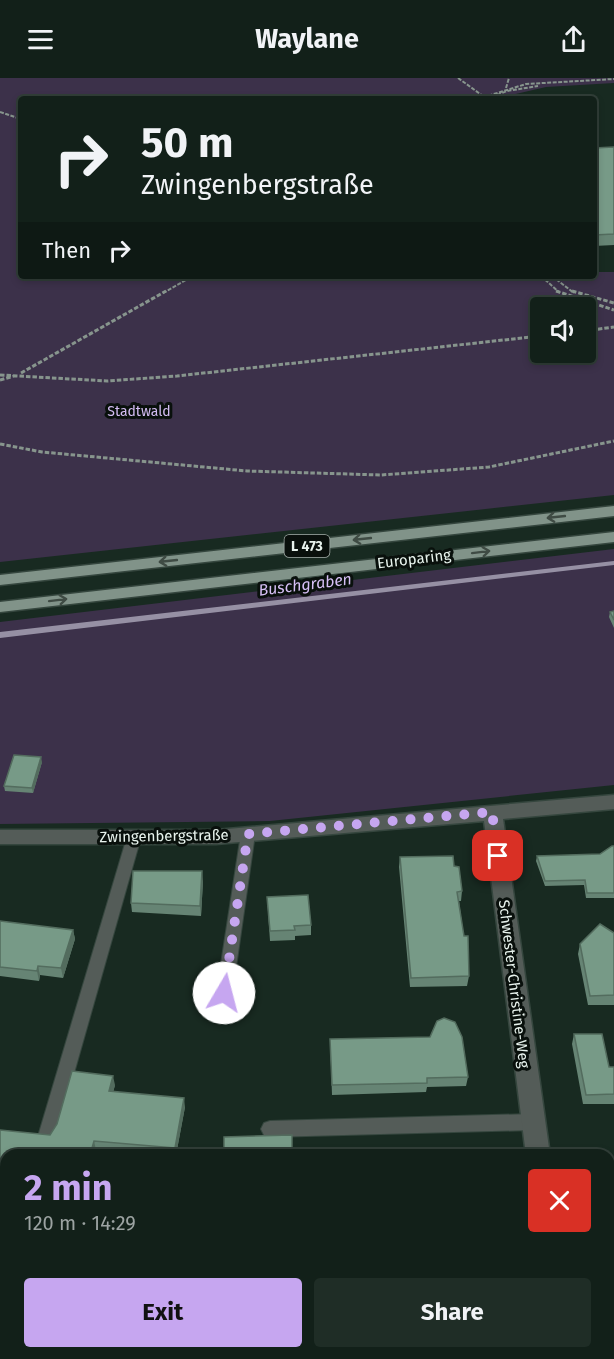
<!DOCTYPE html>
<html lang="en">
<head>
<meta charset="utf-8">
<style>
	:root { --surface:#122019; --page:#1f2d26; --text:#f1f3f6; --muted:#9ca3a2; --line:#313e38; --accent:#c6a6f0 }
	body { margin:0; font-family:"Fira Sans",sans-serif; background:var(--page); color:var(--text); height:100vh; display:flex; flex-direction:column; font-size:22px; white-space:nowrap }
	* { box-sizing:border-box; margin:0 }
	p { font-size:20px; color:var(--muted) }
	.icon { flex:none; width:33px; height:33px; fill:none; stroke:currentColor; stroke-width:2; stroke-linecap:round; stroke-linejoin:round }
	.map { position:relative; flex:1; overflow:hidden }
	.sheet { position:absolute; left:0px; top:1071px; width:615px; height:210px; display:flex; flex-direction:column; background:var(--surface); border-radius:18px 18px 0 0; box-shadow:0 3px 9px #0003,0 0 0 2px var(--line) }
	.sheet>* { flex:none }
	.banner { position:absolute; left:18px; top:18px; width:579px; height:183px; border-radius:6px; box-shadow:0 3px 9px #0003,0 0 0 2px var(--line); background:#122019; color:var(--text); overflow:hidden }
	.buttons { position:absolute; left:530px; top:219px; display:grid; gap:12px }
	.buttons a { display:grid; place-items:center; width:66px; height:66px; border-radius:6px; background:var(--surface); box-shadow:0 3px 9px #0003,0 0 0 2px var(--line); font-size:30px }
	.pin { position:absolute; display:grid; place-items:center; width:51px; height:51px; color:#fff; margin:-26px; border-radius:12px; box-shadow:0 3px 9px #0006 }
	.me { position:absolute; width:66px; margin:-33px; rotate:8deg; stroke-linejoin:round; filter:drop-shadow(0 0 4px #0008) }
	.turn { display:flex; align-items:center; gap:21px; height:126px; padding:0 24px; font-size:27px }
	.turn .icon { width:78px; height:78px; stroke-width:2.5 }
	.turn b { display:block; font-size:42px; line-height:51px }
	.then { display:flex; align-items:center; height:57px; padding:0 24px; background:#0003; gap:12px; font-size:22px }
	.round { display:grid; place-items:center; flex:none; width:63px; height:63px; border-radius:6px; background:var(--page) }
	.overview { display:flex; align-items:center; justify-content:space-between; height:102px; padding:0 24px }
	h1 { font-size:36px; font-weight:700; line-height:45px; color:var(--accent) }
	.button { display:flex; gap:12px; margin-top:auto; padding:12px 24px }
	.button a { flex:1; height:69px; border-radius:6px; background:var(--accent); color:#111; font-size:24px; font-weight:700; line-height:69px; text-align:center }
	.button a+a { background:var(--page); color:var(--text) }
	header { display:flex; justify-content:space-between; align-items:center; height:78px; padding:0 24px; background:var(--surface); font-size:27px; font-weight:700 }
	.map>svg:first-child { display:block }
</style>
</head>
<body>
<header><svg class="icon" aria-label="menu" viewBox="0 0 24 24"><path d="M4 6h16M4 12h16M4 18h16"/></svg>Waylane<svg class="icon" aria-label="share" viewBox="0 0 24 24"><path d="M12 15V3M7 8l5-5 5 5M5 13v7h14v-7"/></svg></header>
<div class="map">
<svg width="614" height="1281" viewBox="0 0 614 1281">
	<rect width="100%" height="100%" fill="#182a21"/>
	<path fill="#3c314a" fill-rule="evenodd" d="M0,0h614v5l-68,4 -52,12h-473v177h573v-4h20v223l-614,67zM540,230h45v44h-45z
		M614,471v236l-344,36 -270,3v-202z"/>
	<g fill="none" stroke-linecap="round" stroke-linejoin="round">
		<path fill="#9690a4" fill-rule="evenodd" d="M614,483v4l-614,73v-6z"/>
		<g stroke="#35463e" stroke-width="2">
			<path id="lane" d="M248,751l5,1 2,4 -26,182 -2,5 -6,2 -6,-2 -2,-5 28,-182 2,-4z
				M134,753l5,2 2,4 -84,296 -3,6 -6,2 -6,-2 -3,-6 88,-296 2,-4z
				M532,1036l6,3 3,5 -3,5 -6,3 -262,7 -6,-2 -3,-6 3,-6 6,-2z
				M609,1176h5v18h-5z
				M464,1275h120l1,1 -2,5h-122z"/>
		</g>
		<g stroke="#35463e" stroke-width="3">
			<path id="street" d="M614,717v14l-111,10 47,336h-24l-42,-334 -268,23h-216v-14h216z
				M562,1275h26l1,6h-26z"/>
		</g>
		<g stroke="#35463e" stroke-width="3">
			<path id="primary" d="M614,428v10l-614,69v-10z
				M614,454v10l-614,70v-10z"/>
		</g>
		<path stroke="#87958d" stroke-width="2" stroke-dasharray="4 1.5" stroke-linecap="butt" d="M458,0l25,18
			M506,10l3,-10
			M478,21l48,-15 88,-5
			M487,21l20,-8 31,-5
			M0,34l21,7
			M541,198l19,17
			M552,198l22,17
			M163,215l30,-17"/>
		<path stroke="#87958d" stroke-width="3" stroke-dasharray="4.5 2" stroke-linecap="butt" d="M556,213l58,19
			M572,213l42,12
			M585,253l29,-4
			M21,295l145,-82
			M0,297l107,6 70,-5 363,-40
			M0,302l14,-4
			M0,366l42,8 205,19 134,4 108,-8 125,-26"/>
		<use href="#lane" fill="#545c58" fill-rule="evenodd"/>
		<use href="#street" fill="#545c58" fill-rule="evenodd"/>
		<use href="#primary" fill="#819389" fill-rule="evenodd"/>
	</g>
	<path fill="#668474" d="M614,69v98l-20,1v-98z
		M614,533v17l-5,-11 1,-5z
		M42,684l-9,31 -28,-2 -1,-5z
		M614,768v52h-28l-2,-13 -39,1 -9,-25 1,-5 63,-2z
		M400,779l54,9 8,25 -1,10h-2l10,75 -2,10 -57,1 -11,-120z
		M203,803l-2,35 -69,-4 -1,-9z
		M267,819l44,28v10l-16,1v4l-25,1z
		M0,843l73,9 2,9 -12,39 -23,-3 -1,6 -39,-5z
		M614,855v72h-26l-10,-51 2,-10z
		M574,956l35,33h5v37h-31l-11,-60z
		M330,961l138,38 -2,9 -39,1 -1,5 -94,3z
		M115,1007l-2,7 72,15 -9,48h-22l-58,-5 -2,5h-88v54l-5,-1 -1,3v-81l50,5z
		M609,1100h5v71h-4l-1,-5z"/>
	<path fill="#536c5e" d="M41,679l1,5 -9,31 -1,-5z
		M202,793l1,10 -2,35 -1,-10z
		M73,852l2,9 -12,39 -2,-10z
		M38,888l2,9 -1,6 -2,-10z
		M113,998l2,9 -4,16 -2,-10z
		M184,1020l1,9 -9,48 -1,-7z
		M94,1063l2,9 -2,5h-4z"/>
	<path fill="#779a87" stroke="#536c5e" stroke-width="1.5" d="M614,69v87l-20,1v-87z
		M614,533v9l-4,-8z
		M14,677l27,2 -9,31 -28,-2z
		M612,768h2v47h-27l-2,-13 -40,1 -8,-25 63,-2z
		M453,778l1,10 5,1 3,24 -5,1 7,44h4l1,40 -58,2 -11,-121z
		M133,793h69l-2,35 -69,-3z
		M308,817l3,30 -17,1 1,4 -25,1 -3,-34z
		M0,843l73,9 -12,38 -23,-2 -1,5 -37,-4z
		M600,846l14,9v62l-24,1 -10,-52z
		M444,940l11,4 7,15 6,40 -41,1v5l-95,2 -2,-46 100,-2 7,-16z
		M574,956h28l7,33h5v27l-28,1z
		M72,993l41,5 -4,15 75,7 -9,50 -81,-7 -4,14h-84v45l-6,-1v-69l50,5 7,-11z
		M292,1057v20h-68v-18z
		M609,1100h5v62h-1l-4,-20z"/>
	<defs><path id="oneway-shaft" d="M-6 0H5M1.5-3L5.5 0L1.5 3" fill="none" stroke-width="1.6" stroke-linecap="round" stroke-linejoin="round" transform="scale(1.5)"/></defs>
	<g stroke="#3f4b44">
		<use href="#oneway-shaft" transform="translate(556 439) rotate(174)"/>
		<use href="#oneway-shaft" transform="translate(362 461) rotate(174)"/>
		<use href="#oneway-shaft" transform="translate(481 474) rotate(-7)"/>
		<use href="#oneway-shaft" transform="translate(168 483) rotate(174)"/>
		<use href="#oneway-shaft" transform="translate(58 522) rotate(-7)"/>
	</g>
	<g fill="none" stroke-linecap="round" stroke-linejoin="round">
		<path stroke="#c6a6f0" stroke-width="10" stroke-dasharray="0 18" d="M224,915l24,-159 244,-22 6,44"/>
	</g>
	<g text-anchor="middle" stroke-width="6" stroke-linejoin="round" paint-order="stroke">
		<g font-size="14" fill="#d3bcf2" stroke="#09100c">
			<text x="139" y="338">Stadtwald</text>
		</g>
		<rect fill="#09100c" stroke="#a5afaa" stroke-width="1.5" x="284.5" y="457" width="45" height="22" rx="4.5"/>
		<g font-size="14" font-weight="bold" fill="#e8f3ed">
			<text x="307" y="473">L 473</text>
		</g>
		<g font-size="15" fill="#e8f3ed" stroke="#09100c">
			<text transform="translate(414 481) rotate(-7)" y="5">Europaring</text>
			<text transform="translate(164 758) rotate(-1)" y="5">Zwingenbergstraße</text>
			<text transform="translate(514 906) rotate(83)" y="5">Schwester-Christine-Weg</text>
		</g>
		<g font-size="16" font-style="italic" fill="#d6bff5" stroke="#09100c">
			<text transform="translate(305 506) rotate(-7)" y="6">Buschgraben</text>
		</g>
	</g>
</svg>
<div class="buttons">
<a><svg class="icon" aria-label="sound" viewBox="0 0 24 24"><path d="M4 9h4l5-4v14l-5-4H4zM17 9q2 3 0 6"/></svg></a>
</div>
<div class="pin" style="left:498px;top:778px;background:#d93025"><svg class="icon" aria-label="arrive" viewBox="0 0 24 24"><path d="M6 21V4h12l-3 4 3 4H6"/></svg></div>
<svg class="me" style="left:224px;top:915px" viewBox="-20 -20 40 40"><circle r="19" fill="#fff"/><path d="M0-13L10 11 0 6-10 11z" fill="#c6a6f0"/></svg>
<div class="banner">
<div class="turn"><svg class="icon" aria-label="right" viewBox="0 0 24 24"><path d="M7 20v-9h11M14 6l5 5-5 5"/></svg><div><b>50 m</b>Zwingenbergstraße</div></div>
<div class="then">Then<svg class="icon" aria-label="right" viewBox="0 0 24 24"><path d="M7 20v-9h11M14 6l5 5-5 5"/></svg></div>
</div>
<section class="sheet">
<div class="overview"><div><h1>2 min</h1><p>120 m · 14:29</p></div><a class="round" style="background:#d93025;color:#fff"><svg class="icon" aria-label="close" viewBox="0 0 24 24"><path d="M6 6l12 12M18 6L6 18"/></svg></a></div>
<div class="button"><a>Exit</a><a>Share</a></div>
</section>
</div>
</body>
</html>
